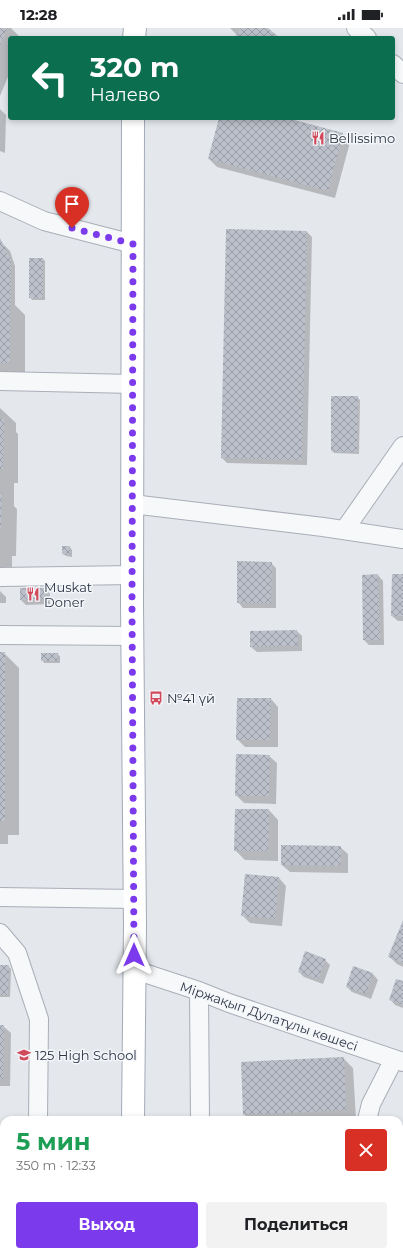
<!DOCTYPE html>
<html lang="ru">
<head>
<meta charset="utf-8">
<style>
	:root { --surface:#fff; --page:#f2f2f2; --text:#202124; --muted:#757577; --accent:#7c3aed }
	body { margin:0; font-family:Montserrat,sans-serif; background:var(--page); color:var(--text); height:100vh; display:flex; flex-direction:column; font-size:15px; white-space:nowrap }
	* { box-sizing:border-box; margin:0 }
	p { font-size:13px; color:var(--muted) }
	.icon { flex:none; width:22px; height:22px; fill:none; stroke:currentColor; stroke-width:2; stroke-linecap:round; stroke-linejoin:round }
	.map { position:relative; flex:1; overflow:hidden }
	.panel { position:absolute; left:0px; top:1088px; width:403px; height:140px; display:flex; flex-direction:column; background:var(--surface); border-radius:12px 12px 0 0; box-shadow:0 2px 6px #0003 }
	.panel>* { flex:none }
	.banner { position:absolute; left:8px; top:8px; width:387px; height:84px; border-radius:4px; box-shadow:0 2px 6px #0003; background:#0b6e4f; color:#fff; overflow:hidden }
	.pin { position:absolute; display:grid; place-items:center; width:34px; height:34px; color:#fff; margin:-41px -17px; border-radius:50% 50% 50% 0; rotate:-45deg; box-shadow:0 0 4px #0007 }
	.pin .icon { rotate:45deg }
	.me { position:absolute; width:44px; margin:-22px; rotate:0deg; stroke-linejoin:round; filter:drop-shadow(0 0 3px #0008) }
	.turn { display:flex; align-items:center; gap:14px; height:84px; padding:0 16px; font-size:18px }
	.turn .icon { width:52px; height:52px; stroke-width:2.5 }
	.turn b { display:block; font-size:28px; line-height:34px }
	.round { display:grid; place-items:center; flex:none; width:42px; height:42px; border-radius:4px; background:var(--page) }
	.head { display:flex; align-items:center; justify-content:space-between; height:68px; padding:0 16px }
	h1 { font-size:24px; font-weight:700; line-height:30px; color:#1e9e55 }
	.cta { display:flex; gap:8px; margin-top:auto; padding:8px 16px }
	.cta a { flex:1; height:46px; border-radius:4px; background:var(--accent); color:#fff; font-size:16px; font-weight:700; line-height:46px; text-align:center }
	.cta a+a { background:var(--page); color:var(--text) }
	.status { display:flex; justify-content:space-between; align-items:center; height:28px; padding:0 20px; background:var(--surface); direction:ltr }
	.status svg { height:11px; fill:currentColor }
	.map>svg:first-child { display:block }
</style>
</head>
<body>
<div class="status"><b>12:28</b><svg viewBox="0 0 49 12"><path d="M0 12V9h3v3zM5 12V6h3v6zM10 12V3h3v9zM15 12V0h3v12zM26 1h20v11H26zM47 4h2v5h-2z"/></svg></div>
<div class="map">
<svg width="403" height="1228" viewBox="0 0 403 1228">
	<defs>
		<pattern id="building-cross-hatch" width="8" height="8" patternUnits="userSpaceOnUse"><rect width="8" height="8" fill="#bbc0ca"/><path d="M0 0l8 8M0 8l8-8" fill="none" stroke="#989da6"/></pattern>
	</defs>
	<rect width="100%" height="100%" fill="#e4e7ec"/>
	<path fill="#0003" d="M0,0h11l10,10h-11v34l-10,24z
		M230,0h37l12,10h-44l2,-3z
		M0,81l6,6 -1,38 -5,-2z
		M220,90h71l-1,2 53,14 7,8 -15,56 -118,-31 -8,-8z
		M307,204l5,5 -5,228 -80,-2 -5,-5z
		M0,213l10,10 5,15v39l10,10v62h-25z
		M43,231l2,2v39h-13l-2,-3z
		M357,369l3,3 -1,54 -25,-1 -2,-2z
		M0,380l16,15v9l2,2v49h-4v23l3,3 -1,47h-4v13h-12z
		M63,519h7l2,3v7l-6,-1 -3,-2z
		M271,535l5,5v40h-33l-5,-6z
		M378,547l5,6 1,64h-15l-5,-5 -1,-64z
		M403,547v46h-5l-6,-5z
		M45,561l5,5v10l-24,1 -5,-5z
		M0,563l6,6v6h-6z
		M297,603l5,5v15l-45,1 -6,-5z
		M0,625h4l15,15v167h-11v9h-8z
		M57,626l3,2v7h-16l-2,-3z
		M271,671l7,8v40h-33l-8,-8z
		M269,728l8,7 -1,41 -32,-1 -8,-8z
		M269,782l9,10v41l-33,-1 -10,-10z
		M340,819l8,7v19l-58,-1 -8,-7z
		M279,850l7,8 -4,40 -32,-3 -8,-8z
		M403,895v44l-6,-3 -7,-7z
		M325,932l5,5 -7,19 -19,-7 -5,-5z
		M0,938h8l3,3 -1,28h-10z
		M354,940l19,6 5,6 -7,19 -19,-7 -5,-5z
		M403,954v26l-8,-3 -5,-6z
		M0,998h3l8,7 -1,53h-10z
		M343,1030l10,10 3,51 -106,1 -6,-6z
		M403,1148v32h-4v-31z
		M0,1174l4,4 -2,50h-2z
		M249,1224h41v4h-41z"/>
	<path fill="url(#building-cross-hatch)" d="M0,0h7l-7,17z
		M241,0h27l12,10h-46z
		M219,90h68l56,15 -15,58 -120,-32z
		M226,201l81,2 -5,229 -81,-2z
		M0,210l11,22 -1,103h-10z
		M29,230h14v40h-14z
		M331,368h27l-1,56 -26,-1z
		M0,390h4l-1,51h-3z
		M0,465h2l-1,36h-1z
		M62,518h8v9l-8,-1z
		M237,533l35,1 -1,41h-34z
		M378,546l2,66h-17l-1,-65z
		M392,546h11v42h-12z
		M20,560h25l1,11 -26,1z
		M297,602l1,16 -48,1v-16z
		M0,624h5v169h-5z
		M41,625h17v8h-17z
		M237,670h34l-1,42h-34z
		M236,726l34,1 -1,41h-34z
		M235,781h34l-1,42h-34z
		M281,817l60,1 -1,20 -59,-1z
		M245,846l34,3 -4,42 -34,-3z
		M403,892v43l-15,-6z
		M305,923l21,8 -8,20 -20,-7z
		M0,937h9l-1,30h-8z
		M353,938l20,7 -7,21 -20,-7z
		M396,951l7,2v24l-14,-5z
		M0,997h4l-1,54h-3z
		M344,1029l2,53 -103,5 -2,-53z
		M403,1147v28h-4v-27z
		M248,1224h35v4h-35z"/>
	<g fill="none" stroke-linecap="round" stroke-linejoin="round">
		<g stroke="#a9aeb7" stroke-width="20">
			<path id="minor" d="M356,0l11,10
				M393,36l10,10
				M0,173l44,20 89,23
				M0,353l133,3
				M132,476l191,23 80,12
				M345,501l58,-83
				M0,549l132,-2
				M0,607l132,1
				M0,869l135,2
				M0,905l17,20 22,66 -1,101
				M135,942l64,21 30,12 174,59
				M199,963l1,129
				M367,1092l4,-16 23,-45
				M0,1139h4
				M202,1224v4
				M376,1224v4
				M29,1228v-4"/>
		</g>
		<g stroke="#a3abb8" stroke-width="24">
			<path id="major" d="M134,10l1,-10
				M133,1092l2,-195 -3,-320 1,-487
				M128,1228v-4"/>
		</g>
		<use href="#minor" stroke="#f7f8fa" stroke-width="18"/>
		<use href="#major" stroke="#fff" stroke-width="22"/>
	</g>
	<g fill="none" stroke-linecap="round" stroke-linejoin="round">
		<path stroke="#7c3aed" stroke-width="7" stroke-dasharray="0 12.6" d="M72,200l61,16 -1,361 2,350"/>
	</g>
	<defs>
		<g id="restaurant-bare" transform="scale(1.08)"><path d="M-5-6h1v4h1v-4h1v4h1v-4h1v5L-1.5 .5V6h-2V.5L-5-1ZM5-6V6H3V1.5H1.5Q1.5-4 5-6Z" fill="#d1495b" stroke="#f4f6f9" stroke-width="2.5" paint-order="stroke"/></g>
		<g id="bus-bare" transform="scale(1.08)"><path d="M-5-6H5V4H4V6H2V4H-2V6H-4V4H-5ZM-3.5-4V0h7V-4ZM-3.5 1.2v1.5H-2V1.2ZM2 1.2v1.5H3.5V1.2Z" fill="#d1495b" stroke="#f4f6f9" stroke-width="2.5" paint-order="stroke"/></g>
		<g id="school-bare" transform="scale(1.08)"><path d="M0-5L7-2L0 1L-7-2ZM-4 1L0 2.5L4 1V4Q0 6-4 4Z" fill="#d1495b" stroke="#f4f6f9" stroke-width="2.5" paint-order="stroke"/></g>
	</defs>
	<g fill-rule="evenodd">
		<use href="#restaurant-bare" x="318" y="110"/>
		<use href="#restaurant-bare" x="33" y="566"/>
		<use href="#bus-bare" x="156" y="670"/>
		<use href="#school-bare" x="24" y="1027"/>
	</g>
	<g text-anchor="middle" stroke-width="3" stroke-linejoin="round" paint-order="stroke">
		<g font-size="13" fill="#2b3445" stroke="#f4f6f9" text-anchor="start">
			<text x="329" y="115">Bellissimo</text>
			<text x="44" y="564">Muskat<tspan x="44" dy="15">Doner</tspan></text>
			<text x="167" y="675">№41 үй</text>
			<text x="35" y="1032">125 High School</text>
		</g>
		<g font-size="13" fill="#2b3445" stroke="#f4f6f9">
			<text transform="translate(269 988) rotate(19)" y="5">Міржақып Дулатұлы көшесі</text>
		</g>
	</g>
</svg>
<div class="pin" style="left:72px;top:200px;background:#d93025"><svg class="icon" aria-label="arrive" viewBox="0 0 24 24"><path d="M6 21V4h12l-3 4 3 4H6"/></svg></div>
<svg class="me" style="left:134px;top:927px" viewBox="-20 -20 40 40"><path d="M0-17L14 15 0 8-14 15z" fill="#7c3aed" stroke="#fff" stroke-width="4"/></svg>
<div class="banner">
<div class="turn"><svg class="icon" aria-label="left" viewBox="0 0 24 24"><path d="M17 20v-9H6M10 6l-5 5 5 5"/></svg><div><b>320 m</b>Налево</div></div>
</div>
<section class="panel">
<div class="head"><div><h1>5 мин</h1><p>350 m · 12:33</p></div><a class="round" style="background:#d93025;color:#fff"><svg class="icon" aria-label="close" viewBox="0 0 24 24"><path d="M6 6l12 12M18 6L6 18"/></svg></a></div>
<div class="cta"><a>Выход</a><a>Поделиться</a></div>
</section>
</div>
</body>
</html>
